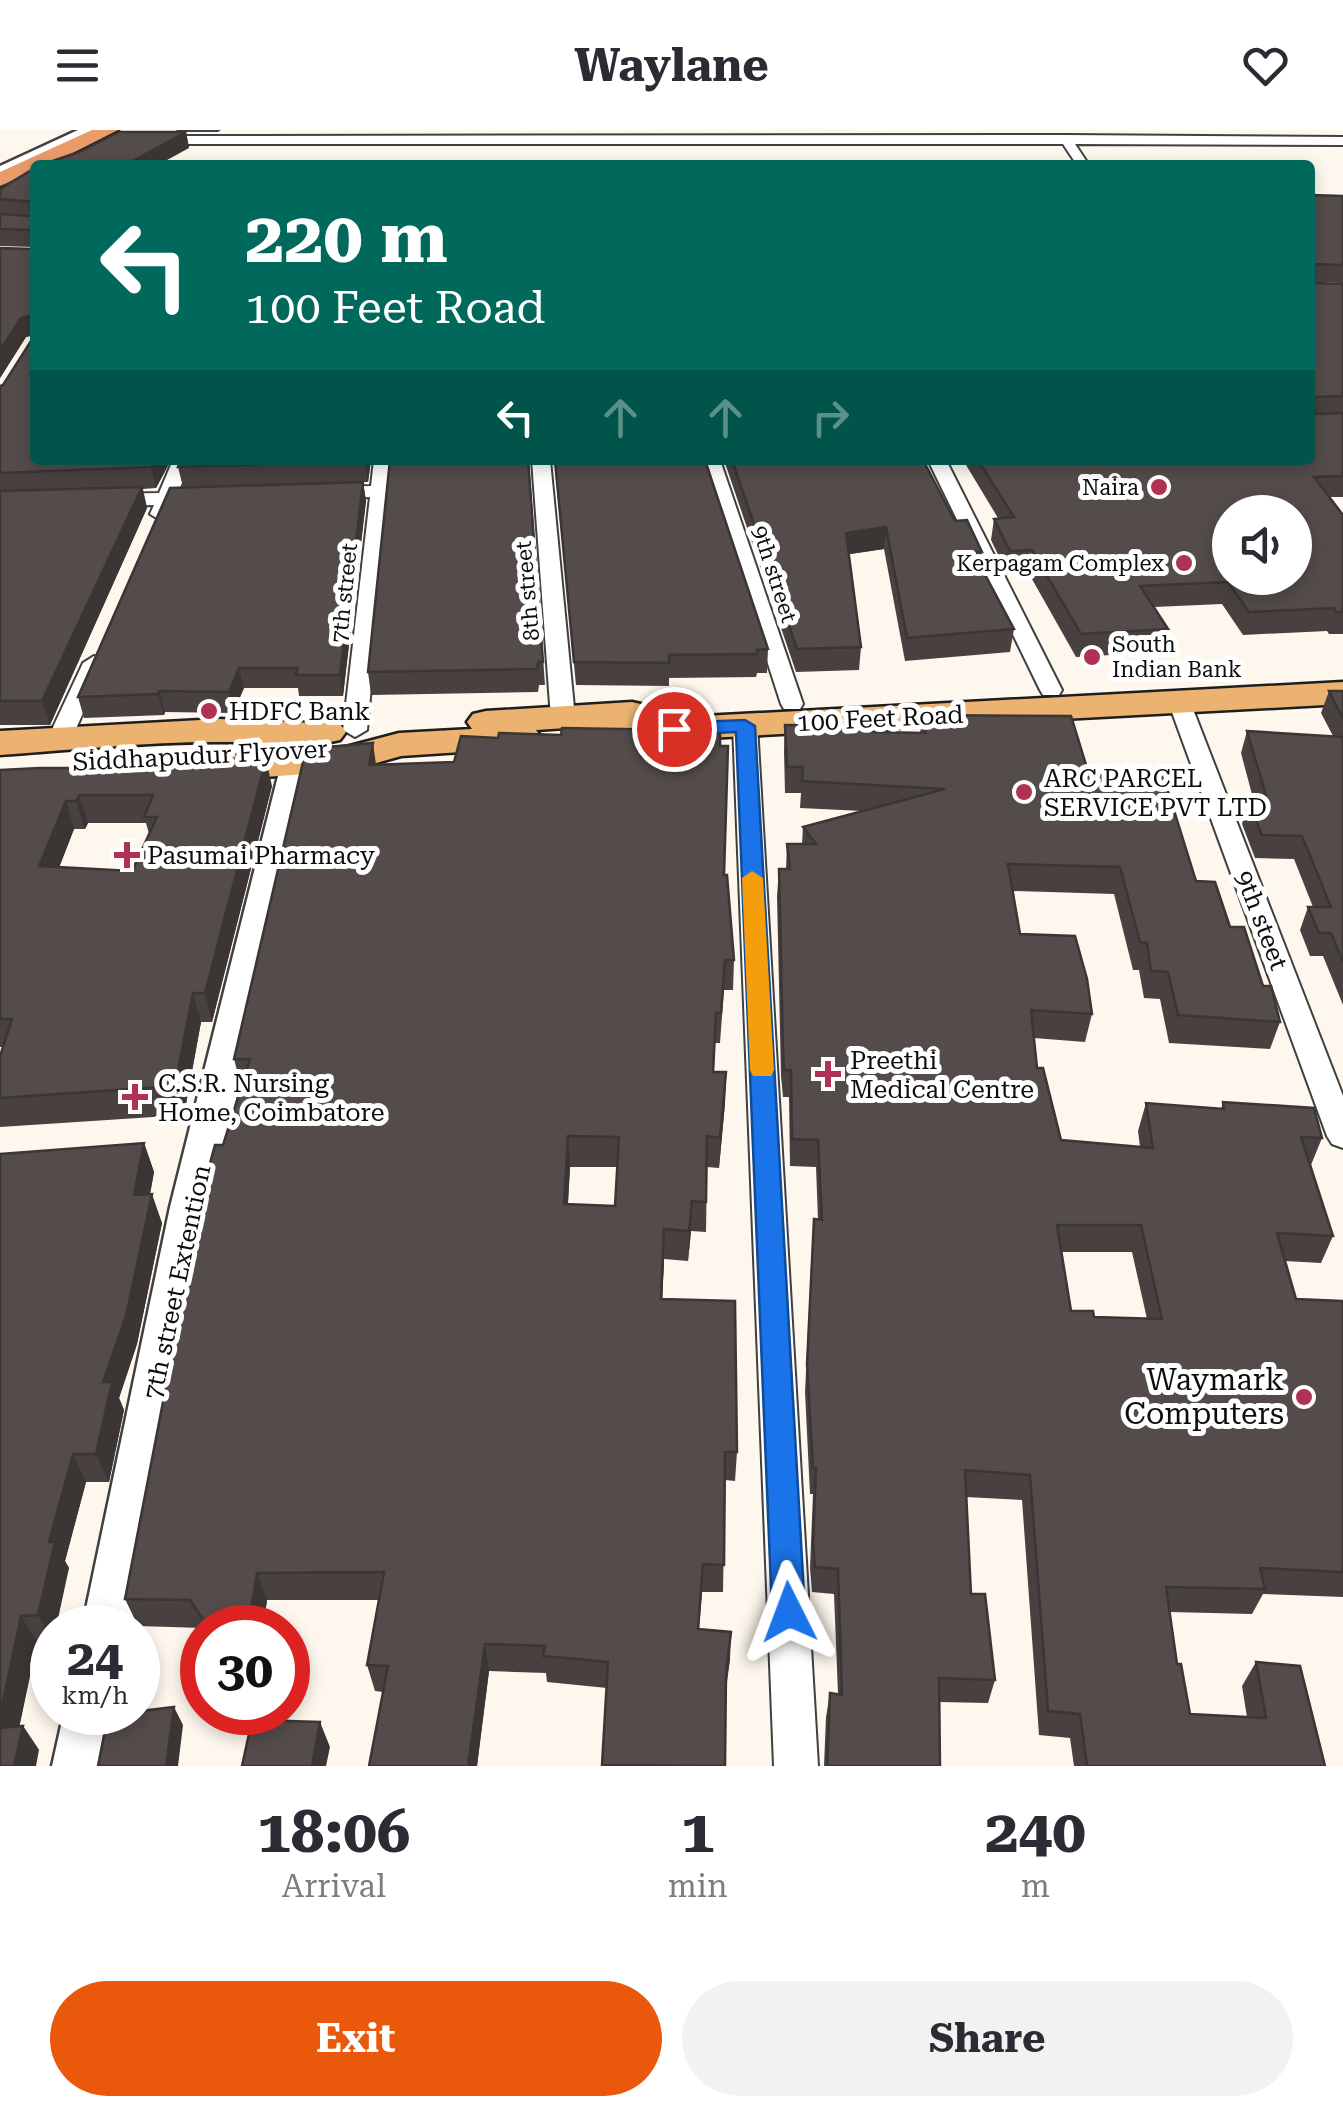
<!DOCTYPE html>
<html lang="en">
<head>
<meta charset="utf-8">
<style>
	:root { --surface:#fff; --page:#f2f2f3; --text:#2b2b33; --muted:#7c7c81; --accent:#ea580c }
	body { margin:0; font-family:"Roboto Serif",serif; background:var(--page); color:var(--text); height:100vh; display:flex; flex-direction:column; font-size:38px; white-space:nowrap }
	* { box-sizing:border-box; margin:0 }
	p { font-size:32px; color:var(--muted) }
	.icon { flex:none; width:55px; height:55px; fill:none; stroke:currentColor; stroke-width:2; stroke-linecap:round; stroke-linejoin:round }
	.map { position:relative; height:1636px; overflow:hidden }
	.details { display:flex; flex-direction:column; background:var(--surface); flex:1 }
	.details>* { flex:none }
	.guide { position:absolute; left:30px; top:30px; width:1285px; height:305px; border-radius:10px; box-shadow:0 5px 15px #0003; background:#00695c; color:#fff; overflow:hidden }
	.fabs { position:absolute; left:1212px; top:365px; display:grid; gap:20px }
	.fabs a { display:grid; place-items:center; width:100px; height:100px; border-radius:50%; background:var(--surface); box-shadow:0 5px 15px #0003; font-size:50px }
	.speed { position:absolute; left:30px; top:1475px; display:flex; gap:20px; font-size:50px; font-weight:700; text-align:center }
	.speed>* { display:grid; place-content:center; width:130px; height:130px; border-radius:50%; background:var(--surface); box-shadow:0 5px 15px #0003; line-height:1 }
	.speed small { font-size:25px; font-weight:400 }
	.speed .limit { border:15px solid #d22; background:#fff; color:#111 }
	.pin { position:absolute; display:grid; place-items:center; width:85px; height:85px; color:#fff; margin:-42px; border:5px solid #fff; border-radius:50%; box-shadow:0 2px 10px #0007 }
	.me { position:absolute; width:110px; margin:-55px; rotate:357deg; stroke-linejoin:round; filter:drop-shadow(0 0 8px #0008) }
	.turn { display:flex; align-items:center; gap:35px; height:210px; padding:0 50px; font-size:45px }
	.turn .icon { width:130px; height:130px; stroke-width:2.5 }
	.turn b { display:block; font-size:70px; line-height:85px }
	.lanes { display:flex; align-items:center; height:95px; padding:0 50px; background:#0003; justify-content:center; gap:50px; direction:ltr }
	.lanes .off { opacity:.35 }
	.eta { display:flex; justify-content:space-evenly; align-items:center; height:170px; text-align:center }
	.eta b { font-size:60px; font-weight:700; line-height:70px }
	.action { display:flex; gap:20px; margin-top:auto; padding:20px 50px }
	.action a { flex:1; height:115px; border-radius:60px; background:var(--accent); color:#fff; font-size:40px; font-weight:700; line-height:115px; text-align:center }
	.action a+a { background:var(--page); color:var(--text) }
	header { display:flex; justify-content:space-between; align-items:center; height:130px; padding:0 50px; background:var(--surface); font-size:45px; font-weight:700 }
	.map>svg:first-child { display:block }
</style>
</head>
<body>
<header><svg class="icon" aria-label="menu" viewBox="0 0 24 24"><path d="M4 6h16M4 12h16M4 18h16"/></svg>Waylane<svg class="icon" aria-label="heart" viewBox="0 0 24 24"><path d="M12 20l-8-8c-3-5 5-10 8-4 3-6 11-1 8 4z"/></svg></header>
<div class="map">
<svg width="1343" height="1636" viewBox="0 0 1343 1636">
	<rect width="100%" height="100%" fill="#fdf7ee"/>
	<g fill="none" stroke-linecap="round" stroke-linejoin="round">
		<g stroke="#404040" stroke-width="4">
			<path id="minor" d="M1066,5l277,2v8l-268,-1 14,21h-12l-14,-21h-913l-6,-4 6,-4z
				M173,330h18l-13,33 28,1v8l-33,2 -6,14 -7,2 -10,-6 4,-9 -47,1 -9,-6 9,-6 52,-1z
				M374,330h18l-25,270 -12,7 -12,-7 27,-233 -43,2 -9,-6 9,-6 44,-1z
				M532,330h18l25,258 -12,7 -12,-7z
				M702,330h18l83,244 -3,5h-16l-3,-5z
				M928,330h18l116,230 -3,5h-16l-3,-5z
				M94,526l11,7 -34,77 -4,5h-16l-4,-5 36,-77z
				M1180,567l11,7 152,392v52l-11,-4 -5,-8 -158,-432z
				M745,588l12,7 61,1041h-44l-41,-1041z"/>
		</g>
		<g stroke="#404040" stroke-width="5">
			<path id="tertiary" d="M78,0h19l-97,47v-11z
				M296,625l11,3 4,6 -99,443 -78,421h-52l88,-421 111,-443 4,-6z
				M64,1582h54l-10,54h-56z"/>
		</g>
		<g stroke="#1e1e1e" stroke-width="5">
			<path id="primary" d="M1343,552v22l-747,40 -13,-3 -6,-8 4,-6 -45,3 5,7 -5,8 -14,3 -121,8 -53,15 -139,10 -14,-4 -6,-8 6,-8 14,-4 137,-10 53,-14 73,-4 -5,-7 6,-8 13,-3 146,-9 13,3 6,8 -4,6z
				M219,589l121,5 6,8 -6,8c-41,10 -81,1 -123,2 -72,0 -145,8 -217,13v-24z"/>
		</g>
		<g stroke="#1e1e1e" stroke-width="5">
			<path id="trunk" d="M92,0h26l-69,35h-14v6l-35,15v-14z"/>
		</g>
		<use href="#minor" fill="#fff" fill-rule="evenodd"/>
		<use href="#tertiary" fill="#fff" fill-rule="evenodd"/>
		<use href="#primary" fill="#ecb370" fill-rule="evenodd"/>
		<use href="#trunk" fill="#ea9b6a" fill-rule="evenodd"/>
	</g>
	<path fill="#484140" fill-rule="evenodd" d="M176,0h45l-3,2h-32l3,16z
		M35,38v292h136l-15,28 -13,1 4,19 -97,217h-50v-339l3,-1 30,-47v-3l-7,2 -26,41v-130l33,1v-2l-33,-1v-57z
		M1310,65l33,1v87l-31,-1 31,2v213h-13l13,18v119h-14l-2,-3 -84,4 -21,-31 -68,3 14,22 -5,23 -87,5 -48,-85 -21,1 -16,-33 3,-21 4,-1 -35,-58h347z
		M181,330h190l-3,22h-5l3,19 -23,195h-44l-1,-8h-54l-11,25 -68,-1 -1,3 -80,3 -6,-21 105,-210 -5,-20z
		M529,330l16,225h-6l-1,7 -167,3 -3,-23z
		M554,330h151l63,189 -1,24h-10l-1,4 -87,1v8l-93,-1z
		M724,330h199l32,61 27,31 -2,14 34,63 -4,23 -105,9 -21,-112 -35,5 12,93 -2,23 -63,2z
		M1329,561h14v314l-20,-49h-13l-10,-26 8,-23h5l-19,-48 -39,-1 -13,-34 6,-23 6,1 -13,-49 6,-22 86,5 -12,-23z
		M923,585l164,53 109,113 34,46 33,59 17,36 -10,27 -101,-6 -9,-44 -16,-1 -5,-28h-6l-19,-76 -102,-3 8,43 72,80 -7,28 -51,-4 3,30 24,72 79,7 -2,-16 8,-28 75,6 2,-7 99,36 -11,27 22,71 -12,27 -36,-2 11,38 47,2v296l-80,-3 -11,20 -82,-2 7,52 13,50 57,3 -5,-31 14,-24 69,104h-251l-4,-28 -31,-3 -17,-235 -56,-3 5,97 24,86 -7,23 -49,-1 1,64h-116l2,-49 4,-24 8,1 -4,-100 -22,-2 -2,-24 3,-74h-3l-5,-102 7,-145 2,-28 4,1 -2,-53 -26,-1 -1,-69h-6l-2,-21 -4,-180 2,-27h7l1,-25h15l1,-17 59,-16 -62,-3 1,-15h-16l-1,-42 1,-26 88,7 47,1zM1062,1122h70l15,67 -53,-2 -23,-6z
		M720,616l4,129 10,85 -1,30h-9l-4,53h-5l-1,29h12l-1,31 -6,65 -12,-1 -1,65 -15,-1 -3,30 -24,-2 -2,40 75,153 -2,29 -10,-1 -2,112h-21l-3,37 31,30 -4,31 -1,76h-123l5,-78 -60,-6 -1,-9 -57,-2 -12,95h-108l14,-74 -8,-1 -8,-26 12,-65h-112l-4,28h-60l-65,-2 -13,-27 98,-454 18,-59 -7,-27 142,-294 78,-3zM570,1037h47l-2,39 -47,-2z
		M0,640l272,16 -60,236h-11l-17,93 -184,12v-71l3,-9h-3zM88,693h58l3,11 -17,37 -73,-4 15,-38h11z
		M144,1013l10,29 -4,23 12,28 -25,121 -18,54 5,12 -15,72h-23l-21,79 4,7 -17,60v13l-15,1 -18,84h4l16,24 -39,16v-612z"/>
	<path fill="#3b3534" d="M186,2l3,16 -31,17h-33z
		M32,185l3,20 -9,2 -26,41v-28l21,-32z
		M155,330h16l-15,28 -5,-21z
		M365,330h6l-3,22 -3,-21z
		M363,352l3,19 -23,195 -3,-21z
		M142,357l5,21 -97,217 -8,-24z
		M886,397l-2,22 -40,6 2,-22z
		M239,538l5,20 -11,25 -4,-21z
		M159,561l6,21 -1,3 -6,-21z
		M373,613l4,29 -8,-7z
		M266,629l6,27 -60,236 -7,-29z
		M79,665l9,28 -3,6 -9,-28z
		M66,671l8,28 -25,65 -10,-28z
		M193,863l8,29 -17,93 -9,-29z
		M726,942l-1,31 -6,65 1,-30z
		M568,1006l2,31 -4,67 -2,-30z
		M144,1013l10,29 -10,52 -10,-29z
		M152,1064l10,29 -25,121 -18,54 5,12 -15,72 -13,-28 7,-72z
		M692,1071l-1,30 -3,30 1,-30z
		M664,1099v30l-3,70v-30z
		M73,1324l13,28 -21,79 4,7 -13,60h-4v11l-14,-24 11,-73z
		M257,1443l10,27 -4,28 -12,-18z
		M21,1486l16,26 -23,111 -14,-21v-17z
		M731,1502l-1,27 -6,40 2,-26z
		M485,1514l4,27 -12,95h-9z
		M174,1577l9,18 -5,41h-12z
		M320,1592l10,25 -4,19h-14z
		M23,1596l16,24 -3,16h-22z"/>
	<path fill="#544c4a" stroke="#3b3534" stroke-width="2.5" fill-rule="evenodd" d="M119,2h67l-61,33h-84l38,-13z
		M35,38v292h120l-4,7 -151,6v-87l3,-1 30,-47 -1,-23 -11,3 -21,32v-102l33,1v-19l-33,-1v-15l30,2 4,-4 -1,-10 -33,-3v-10z
		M1310,65l33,1v69l-31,-1v19l31,1v112l-27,1 -4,4 4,13 27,-1v63l-29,1 29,38v97h-7l-2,-4 -85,4 -21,-30 -88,4 28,43 -87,5 -49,-84 -22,1 -16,-32 20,-2 -36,-57h332zM1230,382h65v66h-65z
		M181,330h184v1l-187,6z
		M390,330h138l15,202h-5l-1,7 -169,3z
		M555,330h150l63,189 -11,1v4l-88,1v8l-95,-1z
		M732,330h191l32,61 12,-1 15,32h-9l41,77 -107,9 -21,-111 -40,6 15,114 -64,2z
		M363,352l-23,193h-45l3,-7h-59l-10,24 -70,-1 -1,3 -80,3 92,-209z
		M142,357l-100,214h-42v-210z
		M1329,561h14v28z
		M923,585l148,1 16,52 75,4 34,109 19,1 15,45h14l19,59h8l9,36 -102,-7 -10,-43 -17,-1 -4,-28 -7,-1 -20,-75 -112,-3 12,70 55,2 12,43 5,35 -61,-4 6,58h6l18,72 92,8 -7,-45 78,6 -1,-7 91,6 8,30 -21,-1 32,99 -56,-3 19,66 47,2v271l-83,-4 5,21 -99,-2 11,77h4l9,50 76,4 -10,-56 44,4 25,100h-238l-7,-52 -32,-3 -18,-236 -65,-5 6,124h14l10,86 -56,-2 1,88h-113l3,-73 12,2 -4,-126 -23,-2 -2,-24 3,-75h-3l-6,-103 7,-146 8,1 -4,-80 -26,-1 -1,-69h-7l-1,-21 -4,-180h11l-3,-25h29l-13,-17 142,-38 -143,-8 1,-14h-16l-2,-42 87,1 1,6 53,1zM1057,1095h84l21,94 -68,-2 -1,-6h-22z
		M682,595l38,1v20h8l-4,129h3l7,85h-9l-4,53h-5l-3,59h13l-6,66 -13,-2 -1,66 -14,-1 -3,30 -25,-2 -3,70 74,2 2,151h-12l-1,113 -21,-1 -5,65 33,3 -5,41 -1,93 -123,-1 6,-103 -65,-6 2,-10 -60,-2 -17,122h-99l19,-100 -21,-1 17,-93 -127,1 -6,37 12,18h-54l-19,-28 -65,-1 82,-425 8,-29h8l27,-86h-16l72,-310 67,-6 -4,22 85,-3 7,-26 37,2 1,-5 62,2 1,-7 120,2zM568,1006l51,1 -4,69 -51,-2z
		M1247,601l96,6v225l-12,-29h-12l-11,-26h23l-29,-71 -40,-1 -14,-34 20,1z
		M174,629h92l-61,234h-12l-18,93 -175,12v-42l12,-37h-12v-249l40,-2h70l2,-5zM79,665h74l-9,22h13l-25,54 -93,-5 27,-65h10z
		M144,1013l-10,52 18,-1 -26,122 -23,66h9l-16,72h-23l-24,88h6l-17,73 -17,1 -21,99v-561z
		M174,1577l-8,59h-68l10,-51z
		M252,1590l68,2 -8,44h-70z
		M23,1596l-9,40h-14v-38z"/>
	<path fill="#1a73e8" stroke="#114b97" stroke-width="2.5" d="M745,590l10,6 50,886 -4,11 -12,5 -12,-5 -5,-11 -36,-880 -62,3 -9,-6 9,-6z"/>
	<path fill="#f59e0b" d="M752,741l11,7 11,192 -3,6h-18l-3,-6 -8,-192z"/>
	<g fill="#b03253" stroke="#fff" stroke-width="4">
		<circle cx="1159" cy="357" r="10"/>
		<circle cx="1184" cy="433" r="10"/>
		<circle cx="1092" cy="527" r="10"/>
		<circle cx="209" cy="581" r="10"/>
		<circle cx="1024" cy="662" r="10"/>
		<path d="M122 710h10v10h10v10h-10v10h-10v-10h-10v-10h10z"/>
		<path d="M823 929h10v10h10v10h-10v10h-10v-10h-10v-10h10z"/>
		<path d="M130 952h10v10h10v10h-10v10h-10v-10h-10v-10h10z"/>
		<circle cx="1304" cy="1267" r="10"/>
	</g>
	<g text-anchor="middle" stroke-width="10" stroke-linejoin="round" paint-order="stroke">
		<g font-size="22" fill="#0d0d0d" stroke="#fff" text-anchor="end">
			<text x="1139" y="365">Naira</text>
			<text x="1164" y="441">Kerpagam Complex</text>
			<text x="1112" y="522" text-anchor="start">South<tspan x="1112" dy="25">Indian Bank</tspan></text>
		</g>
		<g font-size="22" fill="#0d0d0d" stroke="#fff">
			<text transform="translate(775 444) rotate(72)" y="8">9th street</text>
			<text transform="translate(527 461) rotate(-95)" y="8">8th street</text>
			<text transform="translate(344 463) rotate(-84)" y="8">7th street</text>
		</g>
		<g font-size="25" fill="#0d0d0d" stroke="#fff" text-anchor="start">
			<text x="229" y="590">HDFC Bank</text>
			<text x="1044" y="657">ARC PARCEL<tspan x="1044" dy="29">SERVICE PVT LTD</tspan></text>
			<text x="147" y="734">Pasumai Pharmacy</text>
			<text x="850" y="939">Preethi<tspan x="850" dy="29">Medical Centre</tspan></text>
			<text x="158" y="962">C.S.R. Nursing<tspan x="158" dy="29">Home, Coimbatore</tspan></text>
		</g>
		<g font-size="25" fill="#0d0d0d" stroke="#fff">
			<text transform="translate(880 588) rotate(-3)" y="9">100 Feet Road</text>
			<text transform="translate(200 625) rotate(-3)" y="9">Siddhapudur Flyover</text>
			<text transform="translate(1262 790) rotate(69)" y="9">9th steet</text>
			<text transform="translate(177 1152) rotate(-78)" y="9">7th street Extention</text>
		</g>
		<g font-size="30" fill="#0d0d0d" stroke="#fff" text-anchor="end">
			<text x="1284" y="1260">Waymark<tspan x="1284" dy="34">Computers</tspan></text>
		</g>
	</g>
</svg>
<div class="fabs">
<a><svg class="icon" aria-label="sound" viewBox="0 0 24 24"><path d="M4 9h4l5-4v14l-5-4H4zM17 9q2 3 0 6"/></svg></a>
</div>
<div class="speed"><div>24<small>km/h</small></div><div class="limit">30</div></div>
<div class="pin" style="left:674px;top:599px;background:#d93025"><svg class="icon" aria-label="arrive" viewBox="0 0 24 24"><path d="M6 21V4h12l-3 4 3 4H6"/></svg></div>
<svg class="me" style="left:789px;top:1482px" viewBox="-20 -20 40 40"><path d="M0-17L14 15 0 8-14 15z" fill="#1a73e8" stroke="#fff" stroke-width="4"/></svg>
<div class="guide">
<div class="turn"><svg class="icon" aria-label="left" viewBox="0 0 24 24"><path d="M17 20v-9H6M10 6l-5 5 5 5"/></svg><div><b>220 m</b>100 Feet Road</div></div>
<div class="lanes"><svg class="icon" aria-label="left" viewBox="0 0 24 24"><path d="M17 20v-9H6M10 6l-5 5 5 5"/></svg><svg class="icon off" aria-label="ahead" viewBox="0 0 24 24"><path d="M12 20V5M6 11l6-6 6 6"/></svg><svg class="icon off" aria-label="ahead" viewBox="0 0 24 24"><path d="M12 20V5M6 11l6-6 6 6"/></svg><svg class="icon off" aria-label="right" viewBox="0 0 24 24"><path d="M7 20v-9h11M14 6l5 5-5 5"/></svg></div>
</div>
</div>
<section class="details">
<div class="eta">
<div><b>18:06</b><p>Arrival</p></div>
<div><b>1</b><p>min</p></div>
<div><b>240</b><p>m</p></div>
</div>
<div class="action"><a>Exit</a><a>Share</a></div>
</section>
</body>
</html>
